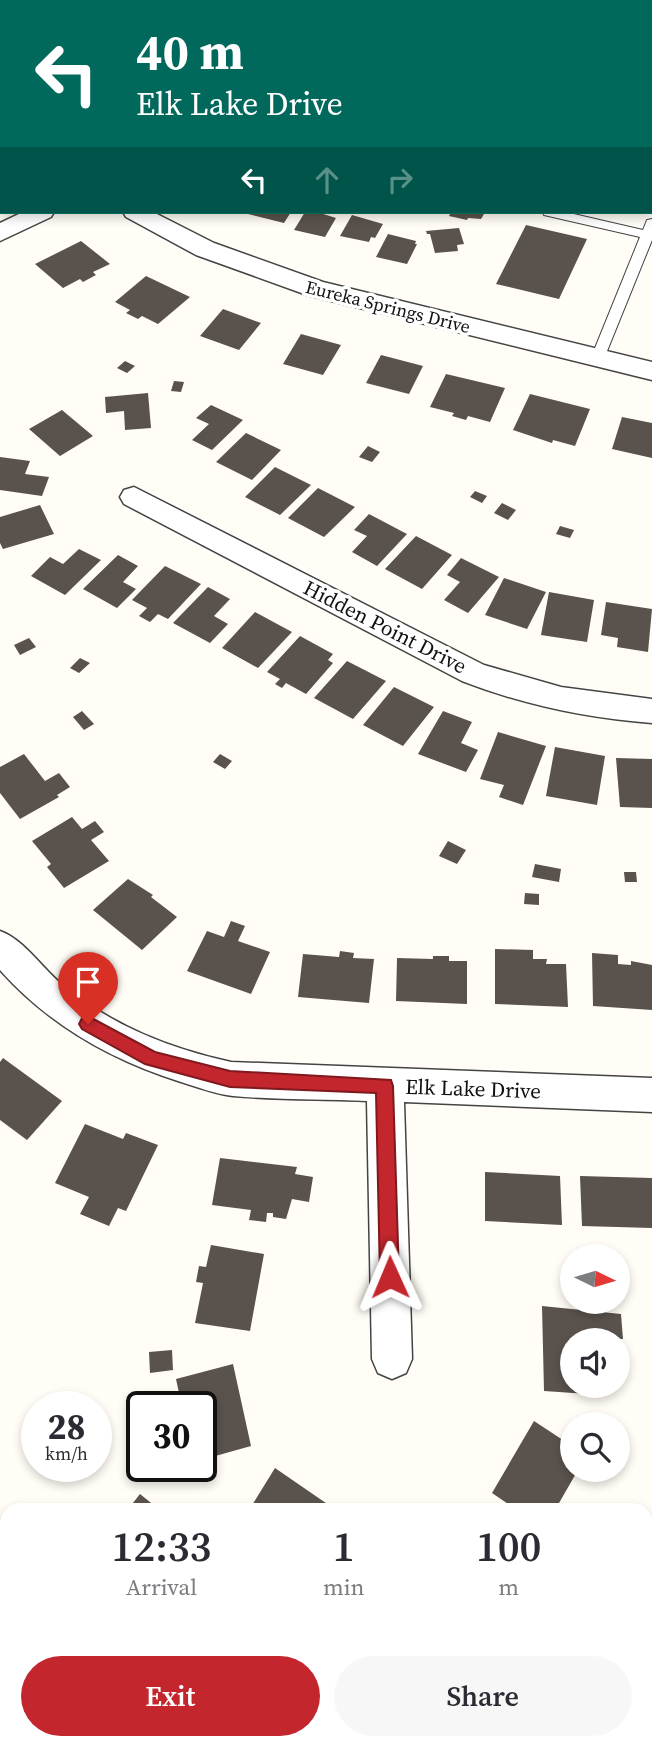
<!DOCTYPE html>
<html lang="en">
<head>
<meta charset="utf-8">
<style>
	:root { --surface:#fff; --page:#f7f7f7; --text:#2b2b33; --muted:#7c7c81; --accent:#c4262e }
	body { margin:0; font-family:"Source Serif 4",serif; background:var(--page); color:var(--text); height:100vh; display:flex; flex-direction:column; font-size:26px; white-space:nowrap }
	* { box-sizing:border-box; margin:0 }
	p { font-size:23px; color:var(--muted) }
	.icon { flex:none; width:38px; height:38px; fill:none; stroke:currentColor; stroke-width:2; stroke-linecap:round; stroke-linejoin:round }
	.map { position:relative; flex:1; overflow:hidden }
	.panel { position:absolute; left:0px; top:1503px; width:653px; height:247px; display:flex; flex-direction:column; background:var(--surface); border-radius:21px 21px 0 0; box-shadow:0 4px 10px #0003 }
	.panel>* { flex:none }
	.top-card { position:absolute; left:0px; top:0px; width:653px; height:214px; box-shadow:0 4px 10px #0003; background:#00695c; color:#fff; overflow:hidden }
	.needle { width:46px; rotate:95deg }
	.tools { position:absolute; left:560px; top:1244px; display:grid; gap:14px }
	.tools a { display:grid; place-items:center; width:70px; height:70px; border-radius:50%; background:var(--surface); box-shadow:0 4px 10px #0003; font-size:35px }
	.speed { position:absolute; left:21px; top:1391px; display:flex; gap:14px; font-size:35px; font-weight:700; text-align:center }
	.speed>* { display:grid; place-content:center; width:91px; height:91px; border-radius:50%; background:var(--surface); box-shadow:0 4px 10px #0003; line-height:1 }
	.speed small { font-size:18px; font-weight:400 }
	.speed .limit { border:4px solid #111; border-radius:10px; background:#fff; color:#111 }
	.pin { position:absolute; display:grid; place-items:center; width:60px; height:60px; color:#fff; margin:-72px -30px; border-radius:50% 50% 50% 0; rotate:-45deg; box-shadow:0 0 7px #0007 }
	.pin .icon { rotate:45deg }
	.me { position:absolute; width:77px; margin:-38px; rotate:359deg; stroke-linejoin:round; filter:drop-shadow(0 0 5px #0008) }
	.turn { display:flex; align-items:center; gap:24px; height:147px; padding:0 21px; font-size:32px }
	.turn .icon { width:91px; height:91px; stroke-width:2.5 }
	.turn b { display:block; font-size:49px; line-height:60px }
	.lanes { display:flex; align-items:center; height:66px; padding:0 21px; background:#0003; justify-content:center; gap:35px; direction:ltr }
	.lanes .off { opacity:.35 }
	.eta { display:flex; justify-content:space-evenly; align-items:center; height:119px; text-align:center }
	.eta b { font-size:42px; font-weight:600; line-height:49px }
	.button { display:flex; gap:14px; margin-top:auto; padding:14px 21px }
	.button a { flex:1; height:80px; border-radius:42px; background:var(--accent); color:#fff; font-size:28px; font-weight:600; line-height:80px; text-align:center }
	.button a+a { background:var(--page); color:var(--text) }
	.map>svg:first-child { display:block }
</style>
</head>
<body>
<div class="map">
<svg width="652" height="1749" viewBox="0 0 652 1749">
	<rect width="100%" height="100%" fill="#fffdf5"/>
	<path fill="#5a524d" d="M250,212h41l-7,11 -36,-9z
		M305,212h12l19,6 -11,19 -31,-7z
		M451,212h29l4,2 -3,5 -13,-1 -1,2 -18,-4z
		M352,215l31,9 -8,14 -4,-1 -2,5 -29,-6z
		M526,225l61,14 -28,60 -63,-15z
		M459,228l5,16 -7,1 1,6 -23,2 -5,-19h-3l-1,-3z
		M388,234l28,7 -1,3h2l-10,20 -31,-7z
		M81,241l29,23 -17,8 3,3 -13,7 -3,-3 -17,9 -28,-24z
		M146,276l44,21 -32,27 -16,-8 -4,3 -12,-6 4,-3 -15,-8z
		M223,309l38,14 -22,27 -39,-14z
		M301,334l40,11 -18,30 -40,-11z
		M381,355l42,11 -14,28 -43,-11z
		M125,361l10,5 -8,7 -10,-5z
		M446,374l59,14 -15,34 -22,-6 -2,4 -14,-4 2,-3 -24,-6z
		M174,381l10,1 -3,10 -10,-1z
		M148,393l3,35 -26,2 -1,-19 -18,2 -1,-16z
		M530,394l60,15 -15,37 -22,-6 -1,3 -39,-13z
		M211,405l32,15 -31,30 -20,-10 17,-16 -13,-6z
		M62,410l31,26 -33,20 -31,-27z
		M622,417l30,6v35l-40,-9z
		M246,433l35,17 -29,30 -36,-18z
		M368,446l12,6 -8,10 -13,-5z
		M0,457l30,4 -5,13 24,3 -7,19 -42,-6z
		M275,467l36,18 -31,30 -35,-18z
		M318,488l37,19 -31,30 -36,-19z
		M475,491l12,5 -5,7 -12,-6z
		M502,503l14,7 -8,10 -14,-7z
		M40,505l14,29 -51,15 -3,-6v-26z
		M369,514l38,20 -30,32 -25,-14 15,-16 -13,-6z
		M560,526l14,4 -4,8 -14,-4z
		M416,536l36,19 -30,34 -37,-20z
		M79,549l22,11 -36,35 -34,-19 19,-19 13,7z
		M118,555l20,11 -15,16 13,7 -19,19 -34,-19z
		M461,558l38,19 -31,36 -24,-13 16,-18 -13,-7z
		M165,566l36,18 -33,35 -10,-5 -8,8 -11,-6 8,-8 -15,-8z
		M504,578l42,14 -19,37 -42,-14z
		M208,587l22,12 -16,17 14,8 -18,19 -37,-20z
		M549,592l45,8 -7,42 -46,-7z
		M606,602l46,7 -4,43 -31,-5 1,-9 -17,-3z
		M255,612l37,20 -34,36 -36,-20z
		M300,636l33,18 -5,6 5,3 -27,31 -20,-11 -4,5 -7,-4 5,-5 -13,-7z
		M29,638l7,9 -16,8 -6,-10z
		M80,658l10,5 -11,10 -9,-5z
		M347,661l39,20 -33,38 -39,-21z
		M394,687l40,20 -31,39 -40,-21z
		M82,711l12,13 -10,6 -11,-13z
		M443,711l29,11 -11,21 17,7 -12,22 -48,-18z
		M498,732l48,14 -23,59 -24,-8 5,-12 -24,-6z
		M555,747l50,9 -8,49 -51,-9z
		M24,754l21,27 14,-8 11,14 -13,8 2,2 -39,22 -20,-26v-26z
		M220,754l12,7 -7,8 -12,-7z
		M616,758l36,1v49l-32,-1z
		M72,817l10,12 13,-8 9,11 -13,8 18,21 -45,27 -17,-21 4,-3 -19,-23z
		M448,841l18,9 -9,14 -18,-8z
		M535,864l26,5 -2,13 -27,-5z
		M624,872h12l1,10h-12z
		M128,879l25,16 -2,2 26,20 -35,33 -49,-40z
		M525,893l14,1v11l-15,-1z
		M231,921l14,5 -7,15 32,11 -19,42 -64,-23 20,-40 17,6z
		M495,949l38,1v9h14l-1,5h20l2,43 -73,-3z
		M340,951l14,2 -1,5 21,1 -5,44 -71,-6 5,-43 36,3z
		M592,953l26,2v9l13,1v-4l21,4v45l-59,-4z
		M433,956h16v5h18v43l-71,-3 1,-43 36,1z
		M3,1058l59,43 -35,39 -27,-20v-58z
		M85,1124l38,15 3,-6 32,12 -32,66 -8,-3 -9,18 -29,-12 9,-17 -34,-14z
		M220,1158l77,9 -2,7 18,3 -4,25 -17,-3 -6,20 -13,-2v-4h-6l-1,9 -17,-2 2,-10 -39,-5z
		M485,1172l75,4 2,49 -77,-4z
		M580,1176l72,2v50l-70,-2z
		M211,1245l53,9 -14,77 -55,-8 8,-40 -7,-1 3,-16 7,1z
		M542,1306l79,8 2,25 -51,1v46h31v9l-59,-4z
		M172,1350l1,20 -23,3 -1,-21z
		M233,1364l18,82 -50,14v-53h-19l-6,-28z
		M534,1421l38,25v24h6l-23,40h-38l-25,-17z
		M275,1468l61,42h-87z
		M140,1494l16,13 -2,3h-22l-3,-2z"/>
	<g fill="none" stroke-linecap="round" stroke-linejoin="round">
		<g stroke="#444" stroke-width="2">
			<path id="service" d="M543,212h22l78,18 4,-10 5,-1v21l-49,121 -5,2 -7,-5 49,-121 -96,-22z"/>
		</g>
		<g stroke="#444" stroke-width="3">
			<path id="minor" d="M0,77l2,1v16l-2,-1z
				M23,212h31l-3,5 -51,24v-18z
				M123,212h30l61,31 109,39 329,80v18l-345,-85 -111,-40 -70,-38z
				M134,487l350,178 77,22 91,12v24c-66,-5 -128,-18 -190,-42l-338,-177 -4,-7 4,-7z
				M0,931c25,9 43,39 65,56 50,40 104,61 166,75l421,16v34l-248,-10 8,257 -6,14 -14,6 -14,-6 -6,-14 -5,-258c-44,-2 -90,-1 -134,-5 -18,-2 -36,-9 -52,-14 -70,-22 -132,-57 -181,-112z"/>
		</g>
		<g stroke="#222" stroke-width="3">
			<path id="primary" d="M0,1526l7,2v53l-7,-3z
				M0,1657l7,3v56l-7,-3z
				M35,1743h57l2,6h-56z
				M188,1743h57l2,6h-56z"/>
		</g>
		<use href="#service" fill="#fff" fill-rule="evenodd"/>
		<use href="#minor" fill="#fff" fill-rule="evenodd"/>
		<use href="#primary" fill="#f9d66b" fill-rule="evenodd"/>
	</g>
	<path fill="#c4262e" stroke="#7f191e" stroke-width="2" d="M88,1016l67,36 75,19 161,9 2,6 6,191 -3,7 -6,2 -7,-2 -3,-7 -4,-184 -146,-6 -85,-23 -63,-35 -3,-5 3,-6z"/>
	<g text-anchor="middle" stroke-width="7" stroke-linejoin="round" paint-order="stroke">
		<g font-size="18" fill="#111" stroke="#fff">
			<text transform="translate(388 307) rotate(14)" y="6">Eureka Springs Drive</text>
		</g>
		<g font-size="21" fill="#111" stroke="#fff">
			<text transform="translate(385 627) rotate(27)" y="7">Hidden Point Drive</text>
			<text transform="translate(473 1089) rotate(2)" y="7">Elk Lake Drive</text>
		</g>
	</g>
</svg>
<div class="tools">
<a><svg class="needle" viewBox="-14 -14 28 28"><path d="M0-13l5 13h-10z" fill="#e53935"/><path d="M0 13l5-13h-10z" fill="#7c7c81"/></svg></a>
<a><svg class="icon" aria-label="sound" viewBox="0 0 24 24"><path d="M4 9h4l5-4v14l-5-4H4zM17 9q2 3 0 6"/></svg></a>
<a><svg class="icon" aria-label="search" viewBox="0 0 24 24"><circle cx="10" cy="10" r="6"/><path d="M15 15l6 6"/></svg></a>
</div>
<div class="speed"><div>28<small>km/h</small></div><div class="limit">30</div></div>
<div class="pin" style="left:88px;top:1024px;background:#d93025"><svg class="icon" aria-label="arrive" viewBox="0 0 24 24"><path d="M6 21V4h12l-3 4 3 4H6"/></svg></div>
<svg class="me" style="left:390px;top:1277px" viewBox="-20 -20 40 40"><path d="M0-17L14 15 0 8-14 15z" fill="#c4262e" stroke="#fff" stroke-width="4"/></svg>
<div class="top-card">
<div class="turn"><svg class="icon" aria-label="left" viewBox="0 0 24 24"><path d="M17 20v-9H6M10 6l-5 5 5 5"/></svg><div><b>40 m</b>Elk Lake Drive</div></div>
<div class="lanes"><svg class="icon" aria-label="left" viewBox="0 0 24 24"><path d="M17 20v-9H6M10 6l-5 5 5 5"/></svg><svg class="icon off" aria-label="ahead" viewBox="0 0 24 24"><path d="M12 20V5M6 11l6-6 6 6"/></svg><svg class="icon off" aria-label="right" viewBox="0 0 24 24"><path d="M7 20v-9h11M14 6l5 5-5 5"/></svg></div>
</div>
<section class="panel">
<div class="eta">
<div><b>12:33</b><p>Arrival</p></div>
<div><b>1</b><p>min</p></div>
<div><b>100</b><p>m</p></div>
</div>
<div class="button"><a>Exit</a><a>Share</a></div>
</section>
</div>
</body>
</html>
